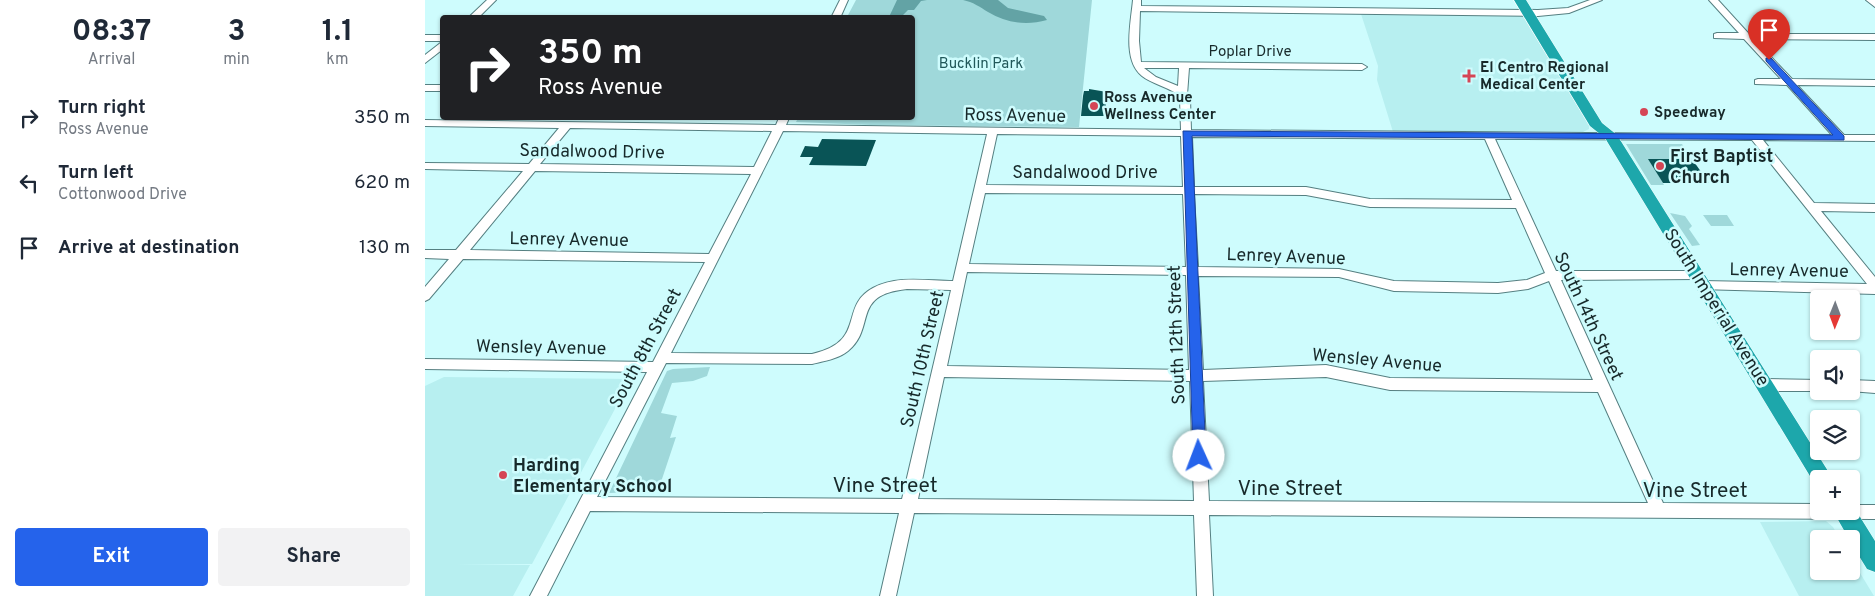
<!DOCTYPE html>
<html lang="en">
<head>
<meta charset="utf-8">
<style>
	:root { --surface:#fff; --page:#f2f2f3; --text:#1f2937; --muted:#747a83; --accent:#2563eb }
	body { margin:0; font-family:Overpass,sans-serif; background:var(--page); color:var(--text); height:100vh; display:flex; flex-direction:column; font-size:19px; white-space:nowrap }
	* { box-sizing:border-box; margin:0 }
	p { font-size:16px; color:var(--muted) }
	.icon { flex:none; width:28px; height:28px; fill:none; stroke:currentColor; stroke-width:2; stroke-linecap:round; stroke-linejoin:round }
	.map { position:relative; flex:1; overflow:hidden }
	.details { display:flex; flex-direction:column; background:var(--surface); width:425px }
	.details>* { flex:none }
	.guide { position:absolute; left:15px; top:15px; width:475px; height:105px; border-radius:5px; box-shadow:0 1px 4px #0004; background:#202124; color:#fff; overflow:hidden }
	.needle { width:32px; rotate:181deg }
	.fabs { position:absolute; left:1385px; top:290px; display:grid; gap:10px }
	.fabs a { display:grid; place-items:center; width:50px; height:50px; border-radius:5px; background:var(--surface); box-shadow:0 1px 4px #0004; font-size:25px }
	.pin { position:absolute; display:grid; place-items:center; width:42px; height:42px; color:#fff; margin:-51px -21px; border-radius:50% 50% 50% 0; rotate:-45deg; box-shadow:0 0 5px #0007 }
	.pin .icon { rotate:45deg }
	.me { position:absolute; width:55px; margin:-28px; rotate:358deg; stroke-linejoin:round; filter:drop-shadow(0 0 4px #0008) }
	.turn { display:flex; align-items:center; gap:18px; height:105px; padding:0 15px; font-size:22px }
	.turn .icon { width:65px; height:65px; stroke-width:2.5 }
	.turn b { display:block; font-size:35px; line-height:42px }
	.eta { display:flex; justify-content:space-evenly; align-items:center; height:85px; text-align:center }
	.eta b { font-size:30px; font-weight:700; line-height:35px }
	.cta { display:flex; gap:10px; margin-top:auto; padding:10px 15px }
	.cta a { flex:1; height:58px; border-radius:5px; background:var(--accent); color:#fff; font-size:20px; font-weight:700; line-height:58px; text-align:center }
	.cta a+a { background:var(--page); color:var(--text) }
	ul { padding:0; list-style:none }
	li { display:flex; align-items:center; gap:15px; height:65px; padding:0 15px }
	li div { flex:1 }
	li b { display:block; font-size:19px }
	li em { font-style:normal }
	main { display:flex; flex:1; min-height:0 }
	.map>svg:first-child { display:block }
</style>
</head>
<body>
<main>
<section class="details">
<div class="eta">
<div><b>08:37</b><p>Arrival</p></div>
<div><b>3</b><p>min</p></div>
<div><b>1.1</b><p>km</p></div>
</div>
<ul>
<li><svg class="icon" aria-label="right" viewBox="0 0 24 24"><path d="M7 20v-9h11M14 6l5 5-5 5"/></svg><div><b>Turn right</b><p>Ross Avenue</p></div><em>350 m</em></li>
<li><svg class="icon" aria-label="left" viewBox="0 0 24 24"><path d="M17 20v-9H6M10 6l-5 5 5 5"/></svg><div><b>Turn left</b><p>Cottonwood Drive</p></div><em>620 m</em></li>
<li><svg class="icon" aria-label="arrive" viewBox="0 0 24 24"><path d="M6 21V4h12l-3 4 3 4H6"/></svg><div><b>Arrive at destination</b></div><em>130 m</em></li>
</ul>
<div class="cta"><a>Exit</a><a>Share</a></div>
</section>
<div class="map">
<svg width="1450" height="596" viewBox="0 0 1450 596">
	<rect width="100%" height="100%" fill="#cefcfd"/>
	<path fill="#b7eff0" d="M936,14l160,1 5,3 63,108v3l-6,3h-190l-16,-52 1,-14z
		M19,377l187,2 -99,185h-77l75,1 -17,31h-88v-210z
		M1401,521l7,6 7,12h-21v32h32v-13l23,38h-75l-39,-74z"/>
	<path fill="#9fd8da" d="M431,0h236l-13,127 -209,-2 -74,-3 2,-4h115v-100l-66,-1z
		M1201,144h56l10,15h-43l15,26h-13z
		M1245,213l15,3 7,10 -3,3 11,16 -8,1z
		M1278,215h24l7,11h-23z
		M285,367l-3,9 -14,5 -21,2 -11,30 16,3 -7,22 6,-1 -18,54 -49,2 58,-122 6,-2z"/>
	<path fill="#63a3a5" d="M472,0h30l-6,1 -7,9h-6l-7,7h-12z
		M538,0h35l10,8 36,8 3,4c-21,6 -40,3 -59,-8 -8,-5 -15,-10 -25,-12z"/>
	<path fill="#095456" d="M664,89l18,3 -2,24h-24l2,-20 1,-5h5z
		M397,139l54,1 -10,26 -57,-1 4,-8h-13l5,-11 13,1z
		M1223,159h44l17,24h-46z"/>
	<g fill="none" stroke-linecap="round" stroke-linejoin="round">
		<g stroke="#557f81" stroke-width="2">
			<path id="minor" d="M62,0h9l-18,18h-10z
				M415,0h8l-8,18h-9z
				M708,0h8v6l397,4 30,-2 22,-8h12l-33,13 -31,3 -398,-5 -1,30 2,21 221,2 5,3 -5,3 -173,-2 -2,27 3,4 1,31 641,5 -45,-50 -32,-1v-4l3,-1h23l-37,-40 -30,-1v-4l3,-1h22l-30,-33h9l31,34h126v6l-121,-1 38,40 83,1v6l-78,-1 47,50h31v6l-112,-1 51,63 61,1v8l-54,-1 54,66v17l-176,-5 -2,-3 2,-3 4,-2 164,3 -115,-144 -257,-1 61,132h141l6,4 -6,4 -136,1 102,223 156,1v7h32v-6h24v14l-666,-4 4,81h-16l-3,-81 -280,-2 -18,83h-16l19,-83 -309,-2 -43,85h-17l117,-224 -222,-3v-10l228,3 52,-100 -242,-3 -34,40 -4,2v-14l24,-28 -24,-1v-8h31l67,-79 -98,-2v-6l104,1 30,-36 -134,-2v-6l351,5 3,-7h10l-3,7 395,5 -1,-31 -3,-5c-11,-8 -25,-10 -35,-18 -20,-16 -11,-54 -9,-76zM719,68h35l-1,18 -22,-9zM145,128l202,3 -18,36 -214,-3zM358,131l204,3 -34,147c-26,0 -56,-6 -80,7 -35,19 -5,53 -61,66l-141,-1zM572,134l184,2 2,51 -197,-2zM767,137l293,2 27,61 -142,-1 -64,-12h-112zM110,171l216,3 -42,80 -239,-4zM560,193l198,1 3,73 -217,-3zM769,194l112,1 64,12 146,1 29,65 -18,7 -29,3 -104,-2 -55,-12 -141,-2zM542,272l219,3 3,95 -242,-4zM773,276l141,1 55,14 104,2 30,-4 21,-8 44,99 -203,-2 -64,-13 -123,5zM482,289l44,1 -49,209 -305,-2 69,-134 146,1c12,-3 26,-5 36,-13 29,-24 2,-56 59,-62zM519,377l246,4 4,120 -276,-2zM901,377l64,13 208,2 50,111 -439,-2 -6,-120z
				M1441,0h9v7z
				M0,35h18v6h-18z
				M18,41v8l-18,14v-8z
				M0,85h18v6h-18z
				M1340,379l54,1 1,11h-55l-5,-2 -2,-4 2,-4z
				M1426,380l24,1v12l-25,-2z"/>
		</g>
		<g stroke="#fff" stroke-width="1">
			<path id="highway" d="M1089,0h12l76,123 15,12 216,344h-14v8l-3,-1 -211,-348 -15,-12z
				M1427,504l23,37v31l-8,-3 -16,-26v-4h-2l-16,-28h18z"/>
		</g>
		<use href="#minor" fill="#fff" fill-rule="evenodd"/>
		<use href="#highway" fill="#1da7ab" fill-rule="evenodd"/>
	</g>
	<path fill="#2563eb" stroke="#184099" d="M1341,58h5l73,78v4l-652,-4 14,320 -2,4 -5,2 -4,-2 -2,-4 -10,-325 650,4 -67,-74z"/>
	<g fill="#d54555" stroke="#cefcfd" stroke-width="2">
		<path d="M1041.5 68.5h5v5h5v5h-5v5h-5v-5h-5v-5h5z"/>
		<circle cx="669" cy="106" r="5"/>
		<circle cx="1219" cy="112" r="5"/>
		<circle cx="1235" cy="166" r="5"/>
		<circle cx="78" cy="475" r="5"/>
	</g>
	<g text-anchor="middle" stroke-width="5" stroke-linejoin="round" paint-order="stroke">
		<g font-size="15" fill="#17292a" stroke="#cefcfd">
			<text x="825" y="56">Poplar Drive</text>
		</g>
		<g font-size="15" fill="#21585a" stroke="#cefcfd">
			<text x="556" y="68">Bucklin Park</text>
		</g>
		<g font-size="15" font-weight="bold" fill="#17292a" stroke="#cefcfd" text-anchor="start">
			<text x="1055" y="72">El Centro Regional<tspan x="1055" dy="17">Medical Center</tspan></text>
			<text x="679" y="102">Ross Avenue<tspan x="679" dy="17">Wellness Center</tspan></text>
			<text x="1229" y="117">Speedway</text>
		</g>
		<g font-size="18" fill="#17292a" stroke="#cefcfd">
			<text transform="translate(590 115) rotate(1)" y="6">Ross Avenue</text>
			<text transform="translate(167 151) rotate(1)" y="6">Sandalwood Drive</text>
			<text x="660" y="178">Sandalwood Drive</text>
			<text transform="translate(144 239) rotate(1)" y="6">Lenrey Avenue</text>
			<text transform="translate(861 256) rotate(2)" y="6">Lenrey Avenue</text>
			<text transform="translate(1364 270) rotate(1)" y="6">Lenrey Avenue</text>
			<text transform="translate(1292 307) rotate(58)" y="6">South Imperial Avenue</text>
			<text transform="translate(1164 316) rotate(65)" y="6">South 14th Street</text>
			<text transform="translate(751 335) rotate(-92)" y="6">South 12th Street</text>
			<text transform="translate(116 347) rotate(1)" y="6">Wensley Avenue</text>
			<text transform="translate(220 348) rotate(-62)" y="6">South 8th Street</text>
			<text transform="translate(497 359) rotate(-77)" y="6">South 10th Street</text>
			<text transform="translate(952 360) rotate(5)" y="6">Wensley Avenue</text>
		</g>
		<g font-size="18" font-weight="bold" fill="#17292a" stroke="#cefcfd" text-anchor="start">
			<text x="1245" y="162">First Baptist<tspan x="1245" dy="21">Church</tspan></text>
			<text x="88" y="471">Harding<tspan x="88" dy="21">Elementary School</tspan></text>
		</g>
		<g font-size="21" fill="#17292a" stroke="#cefcfd">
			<text x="460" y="492">Vine Street</text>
			<text x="865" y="495">Vine Street</text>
			<text x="1270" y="497">Vine Street</text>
		</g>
	</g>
</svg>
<div class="fabs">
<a><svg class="needle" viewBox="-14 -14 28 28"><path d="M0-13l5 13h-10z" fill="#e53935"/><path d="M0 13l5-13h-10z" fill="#747a83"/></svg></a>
<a><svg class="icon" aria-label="sound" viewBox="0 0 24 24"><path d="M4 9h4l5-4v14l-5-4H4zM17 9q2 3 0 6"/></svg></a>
<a><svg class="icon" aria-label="layers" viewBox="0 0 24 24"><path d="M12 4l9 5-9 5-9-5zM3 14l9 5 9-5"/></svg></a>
<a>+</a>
<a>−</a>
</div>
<div class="pin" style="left:1344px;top:60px;background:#d93025"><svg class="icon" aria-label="arrive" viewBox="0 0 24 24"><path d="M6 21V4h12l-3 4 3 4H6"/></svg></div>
<svg class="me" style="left:774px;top:456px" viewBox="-20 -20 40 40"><circle r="19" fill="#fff"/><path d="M0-13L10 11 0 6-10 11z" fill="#2563eb"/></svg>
<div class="guide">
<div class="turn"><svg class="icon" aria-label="right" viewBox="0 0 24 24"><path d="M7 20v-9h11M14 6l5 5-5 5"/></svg><div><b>350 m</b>Ross Avenue</div></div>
</div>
</div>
</main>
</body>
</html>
